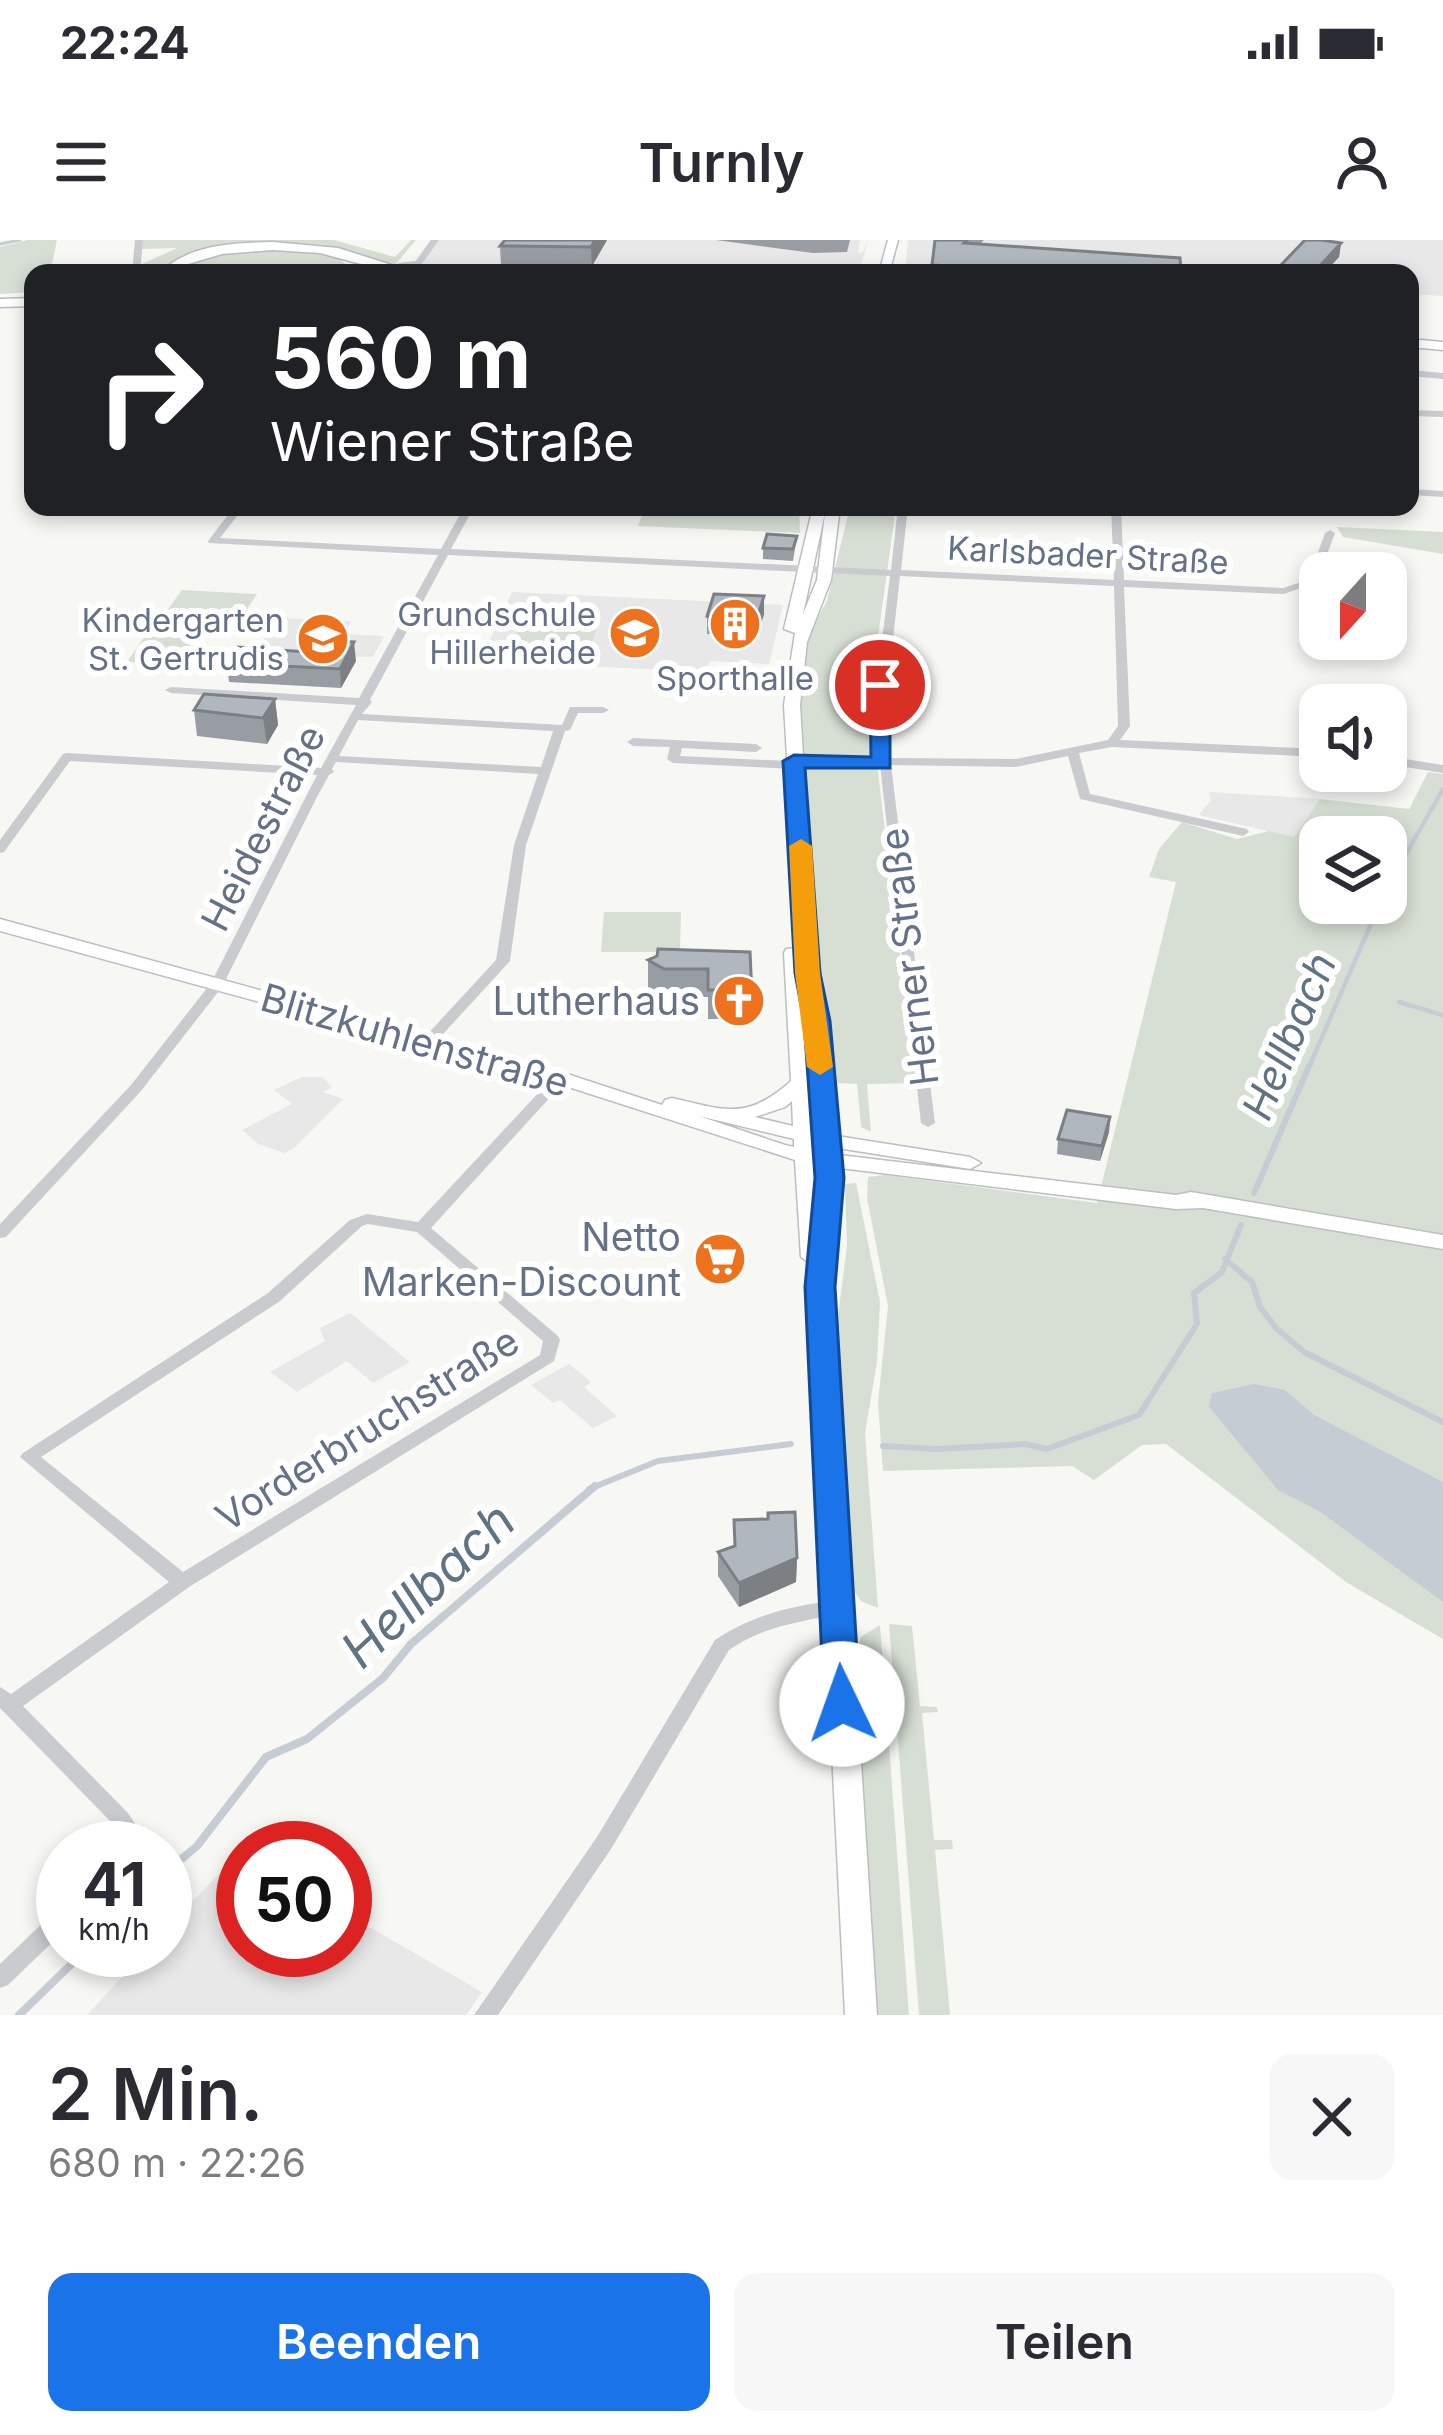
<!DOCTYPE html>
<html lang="de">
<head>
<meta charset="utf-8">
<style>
	:root { --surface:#fff; --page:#f7f7f7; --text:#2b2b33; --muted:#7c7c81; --accent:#1a73e8 }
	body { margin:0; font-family:Inter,sans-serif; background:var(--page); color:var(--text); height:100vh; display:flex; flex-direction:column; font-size:45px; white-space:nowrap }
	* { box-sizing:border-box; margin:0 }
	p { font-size:39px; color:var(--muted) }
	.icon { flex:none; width:66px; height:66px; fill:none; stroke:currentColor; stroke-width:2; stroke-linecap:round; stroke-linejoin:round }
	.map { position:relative; height:1775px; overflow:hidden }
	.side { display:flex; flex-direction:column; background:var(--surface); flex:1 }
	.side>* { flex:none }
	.top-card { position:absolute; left:24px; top:24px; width:1395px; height:252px; border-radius:24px; box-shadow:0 6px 18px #0003; background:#202124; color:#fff; overflow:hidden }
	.needle { width:78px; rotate:201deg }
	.buttons { position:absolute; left:1299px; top:312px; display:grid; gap:24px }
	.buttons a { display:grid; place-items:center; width:108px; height:108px; border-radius:24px; background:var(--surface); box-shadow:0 6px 18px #0003; font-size:60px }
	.speed { position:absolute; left:36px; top:1581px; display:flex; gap:24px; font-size:60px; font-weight:700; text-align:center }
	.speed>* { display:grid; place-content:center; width:156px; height:156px; border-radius:50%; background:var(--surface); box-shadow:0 6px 18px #0003; line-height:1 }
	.speed small { font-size:30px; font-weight:400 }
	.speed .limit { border:18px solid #d22; background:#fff; color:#111 }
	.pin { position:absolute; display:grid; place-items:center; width:102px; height:102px; color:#fff; margin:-51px; border:6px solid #fff; border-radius:50%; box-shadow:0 3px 12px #0007 }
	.me { position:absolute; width:132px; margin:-66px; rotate:357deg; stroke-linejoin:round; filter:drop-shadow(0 0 9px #0008) }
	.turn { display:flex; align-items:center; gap:42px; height:252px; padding:0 48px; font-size:54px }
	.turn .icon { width:156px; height:156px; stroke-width:2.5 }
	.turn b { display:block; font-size:84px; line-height:102px }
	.round { display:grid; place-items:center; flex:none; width:126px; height:126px; border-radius:24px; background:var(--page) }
	.head { display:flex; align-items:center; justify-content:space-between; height:204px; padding:0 48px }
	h1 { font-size:72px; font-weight:600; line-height:90px }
	.cta { display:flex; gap:24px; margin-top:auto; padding:24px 48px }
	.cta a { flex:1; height:138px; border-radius:24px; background:var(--accent); color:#fff; font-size:48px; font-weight:600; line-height:138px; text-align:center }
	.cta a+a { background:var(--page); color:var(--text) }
	.status { display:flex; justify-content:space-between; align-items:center; height:84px; padding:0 60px; background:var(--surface); direction:ltr }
	.status svg { height:33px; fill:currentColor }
	header { display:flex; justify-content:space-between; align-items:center; height:156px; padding:0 48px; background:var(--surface); font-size:54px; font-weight:600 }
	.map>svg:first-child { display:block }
</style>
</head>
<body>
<div class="status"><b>22:24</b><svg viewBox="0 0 49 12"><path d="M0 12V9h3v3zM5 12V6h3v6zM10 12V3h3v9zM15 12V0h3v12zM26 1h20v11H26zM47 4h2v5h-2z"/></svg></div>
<header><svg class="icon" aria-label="menu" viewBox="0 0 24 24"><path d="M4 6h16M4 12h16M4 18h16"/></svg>Turnly<svg class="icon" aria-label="person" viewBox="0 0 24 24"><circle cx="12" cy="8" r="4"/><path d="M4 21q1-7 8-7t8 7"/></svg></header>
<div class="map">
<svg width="1443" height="1775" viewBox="0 0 1443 1775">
	<rect width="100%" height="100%" fill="#f7f7f4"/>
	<path fill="#e7e8e7" d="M430,0h430l-2,12 4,1 6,-13 -9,33h-374l-72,-9z
		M908,0h535v56l-33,-2v-21h-505z
		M512,352l271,13 -14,59 -59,-3 -4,11 -226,-11z
		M277,378l74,3 -6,13 39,2 -11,21 -118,-5z
		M1209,552l111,7 -26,38 -95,-22 12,-15z
		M302,837h20l10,10 -9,5 20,7 -49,49 -10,5 -26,-9 -16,-14 50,-26 -18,-14z
		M350,1073l60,49 -37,21 -26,-22 -50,31 -27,-20 55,-31 -5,-13z
		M569,1124l22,18 -7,5 33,29 -24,12 -33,-28 -7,3 -22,-18z
		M240,1612l3,98h102v-37l137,79 -16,23h-379l60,-65h18v-20z"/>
	<path fill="#d7dfd4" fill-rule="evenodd" d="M28,0h29l-7,33h-17v19l-33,2v-47z
		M143,0h191l61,17 16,-17h5l-22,26c-68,-23 -132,-26 -203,-11 -24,5 -25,18 -50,18l1,-9 35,-16 -35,1z
		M268,9c25,1 63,-3 79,17l-3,7h-166c18,-22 63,-22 90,-24z
		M645,267h154l1,26 -162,-7z
		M850,267h46l-23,166 -1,51 44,359 -49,1 4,48 -10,-5 -4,-43 -19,-1 -11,-27 -26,-278 -2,-90 9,-53 19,-34z
		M1337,287l106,5v22l-100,-17z
		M182,350l75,4 -27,41 -78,-4z
		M520,385l77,3 -12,35 -79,-3z
		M145,396l50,2 -16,26 -52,-2z
		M1428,532l15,2v865l-97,-57 -180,-138 -24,1 -48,35 -22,-14 -189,5 -5,-68 10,-97 -21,-108 1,-21 17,-2 212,28 79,-321 -27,-5 10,-28 23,-27 55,17 32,-8 25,6 26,-38 89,10zM1320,597h66v66h-66z
		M604,672h77l-1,40h-79z
		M856,943l24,119 -3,60 -12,71 13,175 -17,-7 -11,-16 -15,-246 12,-93 -2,-62z
		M889,1384l23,2 8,80 17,1 1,5 -16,1 12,127h18l1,9 -18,1 15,165h-31z
		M880,1385l2,26 27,364h-32l-22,-361 6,-17z"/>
	<path fill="#c5ccd3" d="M1254,1144l31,6 29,25 129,67v120l-124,-91 -41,-21 -69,-83 3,-14z"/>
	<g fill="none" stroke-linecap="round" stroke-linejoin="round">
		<path stroke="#c5ccd3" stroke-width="3" d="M0,4l20,-4"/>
		<path stroke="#c5ccd3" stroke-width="4.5" d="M1386,649l57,-100
			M1399,762l44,13
			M1309,827l71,-164"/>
		<path stroke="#c5ccd3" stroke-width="6" d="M1254,953l56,-129
			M1225,1019l27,23 8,25 16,21 28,24 139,70
			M883,1206l53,3 89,-5 22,5 92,-34 58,-91 -3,-31 28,-21 19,-47
			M589,1249l69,-28 133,-17"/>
		<path stroke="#c5ccd3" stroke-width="8" d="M165,1633l32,-27 69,-89 41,-18 76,-61 28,-34 184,-158
			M19,1775l67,-65"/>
		<g stroke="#bbbec4" stroke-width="3">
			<path id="secondary" d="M888,0h10l-9,33h-10z
				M813,267h27l-9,73 -24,62 -7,63 13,221 14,95 10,115 133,21 11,6 -11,6 -132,-21 1,7 337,40 15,-3 252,43v14l-240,-41 -27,1 -336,-41 -9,119 46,728h-32l-36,-728 2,-23 -10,-7 -6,-97 -242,-78 -553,-151v-12l567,155 95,31 3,-5 7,-2c53,12 74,23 119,-17l-7,-128 2,-4 12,-1 -14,-243 11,-72 -11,-4zM825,273l-8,67 -14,34zM792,861l1,25 -38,-9 30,-10zM699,876l95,23v8l-9,-2z"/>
		</g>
		<g stroke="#b8bbbf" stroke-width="3">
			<path id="highway" d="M273,2l65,6 79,25h-23l-74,-20 -47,-3 -51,4 -37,11 -10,8h-15c29,-29 74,-30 113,-31z
				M33,58v8l-33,1v-8z
				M1410,99l33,3v8l-33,-3z"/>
		</g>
		<path fill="#c9cbcf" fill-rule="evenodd" d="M135,0h8l-3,33h-8z
			M431,0h8l-18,25 -23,2v-4l18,-2z
			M1410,130l33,3v6l-33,-3z
			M1410,170l33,1v6l-33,-1z
			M1410,249l33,2v6l-33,-2z
			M234,267h10l-24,31 221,11 23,-42h10l-23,42 440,21 7,-63h10l-7,63 213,10 -3,-73h10l3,73 159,8 25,-8 17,-47 5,-3 5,3 -18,49 -33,12 -160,-7 6,139 -10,14 200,9v8l-208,-10 -33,6 11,41 157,35 2,3 -6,4 -163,-37 -12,-43 -52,11 -125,-2 44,358 -7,4 -7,-4 -41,-358h-80l-6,4 -121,-6 -6,-4 3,-12 -37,-1 -6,-4 6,-4 123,6 6,4 -6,4 -74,-4 -2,8 108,5 6,-4 85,1 -6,-47 17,-135 -442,-21 -78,145 2,2 -10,12 200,11 8,-18h33l6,3 -6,3h-25l-8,17 -5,1 -39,114 -16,116 -77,84h-10l-2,-3 2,-3 73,-79 18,-115 24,-71 -202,-12 -4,7 2,3 -5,3 -12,22 -95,190 -81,104 -135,146 -6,1v-14l131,-139 80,-102 106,-208 -247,-14 -66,91 -4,1v-13l63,-86 4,-1 254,15 35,-63 -185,-12 -6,-3 6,-3 188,11 79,-143 -229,-12 -1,-2zM900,336l214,10 4,140 -10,14 -92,19 -125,-1 -6,-47zM358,480l195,11 -12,36 -202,-11z
			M1386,516l57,9v8l-57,-9z
			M560,834l5,1 2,3 -2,3 -134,147 127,108 2,4 -6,21 -365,226 -166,119 104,106 20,29 -4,7h-23l4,-7 -11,-17 -113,-116v-21l11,7 158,-112 -149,-125 3,-4 245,-160 82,-73 17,-6 51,8 137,-147zM368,984l49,8 126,109 -3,14 -357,217 -142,-115 239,-156 82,-75z
			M836,1360l7,2 3,5 -3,5c-45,12 -73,11 -114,38l-118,199 -113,166h-24l123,-178 118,-197c37,-25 77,-34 121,-40z
			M63,1669v23l-55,53 -8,3v-24l55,-53z"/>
		<use href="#secondary" fill="#fff" fill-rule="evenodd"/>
		<use href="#highway" fill="#fff" fill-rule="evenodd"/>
	</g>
	<path fill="#989da3" d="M607,0l-15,26 -91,-1 -1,-19z
		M716,0h134l-3,12 -34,1z
		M935,0h49l-4,4 201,29h-250z
		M1341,3l-2,14 -15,16h-44l1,-8z
		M797,296l-4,25 -30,-2v-11z
		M764,374l-7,23 -50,-3v-18z
		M356,421l-15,27 -112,-6 -2,-19z
		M275,459l3,26 -11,19 -70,-8 -3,-26z
		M750,712l2,71h-25v-4h-19v-22h-44l-16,-8v-29z
		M1110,877l-1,15 -9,29 -43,-7 1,-15z
		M734,1280l63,38 -1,24 -57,25 -21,-31v-24l16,-6z"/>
	<path fill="#7c8085" d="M595,0h12l-15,26 -1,-19z
		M1341,3l-2,14 -15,16h-8l1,-4z
		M764,356v18l-7,23v-18z
		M354,402l2,19 -15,27 -1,-19z
		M275,459l3,26 -11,19 -4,-26z
		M1110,877l-1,15 -9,29 2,-15z
		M797,1318l-1,24 -57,25v-24z"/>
	<path fill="#b1b7be" stroke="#7c8085" stroke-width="3" d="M505,0h90l-4,7 -91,-1z
		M935,0h32l-3,3 216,15 1,15h-108l-141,-8z
		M1305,0h16l20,3 -24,26 -36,-4z
		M767,294l30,2 -4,13 -30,-1z
		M714,354l50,2 -7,23 -50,-3z
		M328,401l26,1 -14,27 -113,-6 11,-16 84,6z
		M204,454l71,5 -12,19 -69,-8z
		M658,709l92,3 2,43h-25v-5h-19v-21h-44l-16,-9 9,-4z
		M1067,870l43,7 -8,29 -44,-7z
		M795,1272l2,46 -58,25 -21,-31 17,-6 -1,-26 34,-1v-6z"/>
	<path fill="#1a73e8" stroke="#114b97" stroke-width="3" d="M880,439l10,6v83h-85l15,205 10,48 14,157 -9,109 25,417 -5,10 -13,4 -13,-4 -5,-10 -19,-417 10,-109 -11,-157 -9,-48 -12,-212 11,-6 77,2 -1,-72z"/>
	<path fill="#f59e0b" d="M801,599l11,7 8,127 13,94 -13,8 -13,-8 -12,-94 -6,-127z"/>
	<defs>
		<g id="building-disc" transform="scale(2.7)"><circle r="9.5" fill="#ee721d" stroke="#fff"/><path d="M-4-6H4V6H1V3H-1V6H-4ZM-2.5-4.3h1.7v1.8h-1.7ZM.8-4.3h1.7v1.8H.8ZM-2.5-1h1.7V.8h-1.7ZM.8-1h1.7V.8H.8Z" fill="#fff"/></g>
		<g id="school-disc" transform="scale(2.7)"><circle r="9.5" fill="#ee721d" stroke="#fff"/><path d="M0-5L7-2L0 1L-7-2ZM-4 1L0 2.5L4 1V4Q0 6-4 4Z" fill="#fff"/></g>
		<g id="church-disc" transform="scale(2.7)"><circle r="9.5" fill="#ee721d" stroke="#fff"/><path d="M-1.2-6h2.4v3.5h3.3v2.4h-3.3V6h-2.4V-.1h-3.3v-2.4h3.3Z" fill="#fff"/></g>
		<g id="supermarket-disc" transform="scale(2.7)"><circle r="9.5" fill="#ee721d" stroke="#fff"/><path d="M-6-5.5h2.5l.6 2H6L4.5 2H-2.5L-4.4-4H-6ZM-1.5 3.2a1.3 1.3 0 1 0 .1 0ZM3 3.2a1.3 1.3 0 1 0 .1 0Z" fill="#fff"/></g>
	</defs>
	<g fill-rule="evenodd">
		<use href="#building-disc" x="735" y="384"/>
		<use href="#school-disc" x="635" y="393"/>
		<use href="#school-disc" x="323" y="399"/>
		<use href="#church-disc" x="739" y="761"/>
		<use href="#supermarket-disc" x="720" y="1019"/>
	</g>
	<g text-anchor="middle" stroke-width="12" stroke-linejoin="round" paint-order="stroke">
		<g font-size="33" fill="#647187" stroke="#fff">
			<text transform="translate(1088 315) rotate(3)" y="12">Karlsbader Straße</text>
		</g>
		<g font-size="33" fill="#647187" stroke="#fff" text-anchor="end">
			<text x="596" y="386">Grundschule<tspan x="596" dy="38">Hillerheide</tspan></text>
			<text x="284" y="392">Kindergarten<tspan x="284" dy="38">St. Gertrudis</tspan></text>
			<text x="735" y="450" text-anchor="middle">Sporthalle</text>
		</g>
		<g font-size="39" fill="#647187" stroke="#fff">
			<text transform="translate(263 588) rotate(-63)" y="14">Heidestraße</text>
			<text transform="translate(909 717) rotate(-97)" y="14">Herner Straße</text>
			<text transform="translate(415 800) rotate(16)" y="14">Blitzkuhlenstraße</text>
			<text transform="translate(367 1189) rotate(-32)" y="14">Vorderbruchstraße</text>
		</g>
		<g font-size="39" fill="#647187" stroke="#fff" text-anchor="end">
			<text x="700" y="775">Lutherhaus</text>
			<text x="681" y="1011">Netto<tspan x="681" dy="45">Marken-Discount</tspan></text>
		</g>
		<g font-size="42" font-style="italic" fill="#607383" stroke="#fff">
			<text transform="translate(1289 796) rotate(-67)" y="15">Hellbach</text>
		</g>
		<g font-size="51" font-style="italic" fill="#607383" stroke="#fff">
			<text transform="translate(428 1345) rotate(-43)" y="18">Hellbach</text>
		</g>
	</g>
</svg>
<div class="buttons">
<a><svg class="needle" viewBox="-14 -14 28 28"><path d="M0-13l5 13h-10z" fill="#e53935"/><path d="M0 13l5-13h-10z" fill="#7c7c81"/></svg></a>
<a><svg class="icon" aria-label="sound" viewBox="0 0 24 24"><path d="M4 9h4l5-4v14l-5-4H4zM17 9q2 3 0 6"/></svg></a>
<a><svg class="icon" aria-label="layers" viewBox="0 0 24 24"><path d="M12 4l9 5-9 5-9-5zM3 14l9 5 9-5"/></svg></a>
</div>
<div class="speed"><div>41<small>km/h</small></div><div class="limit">50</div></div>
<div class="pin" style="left:880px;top:445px;background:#d93025"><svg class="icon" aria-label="arrive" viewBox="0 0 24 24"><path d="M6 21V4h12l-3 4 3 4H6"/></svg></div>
<svg class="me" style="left:842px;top:1464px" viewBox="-20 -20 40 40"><circle r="19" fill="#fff"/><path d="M0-13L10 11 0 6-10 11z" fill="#1a73e8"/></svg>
<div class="top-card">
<div class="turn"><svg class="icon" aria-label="right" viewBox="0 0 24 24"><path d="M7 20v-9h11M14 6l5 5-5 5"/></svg><div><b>560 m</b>Wiener Straße</div></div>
</div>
</div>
<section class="side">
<div class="head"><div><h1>2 Min.</h1><p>680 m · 22:26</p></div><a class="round"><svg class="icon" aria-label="close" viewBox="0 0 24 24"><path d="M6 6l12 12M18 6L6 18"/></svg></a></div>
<div class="cta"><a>Beenden</a><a>Teilen</a></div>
</section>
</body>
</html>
